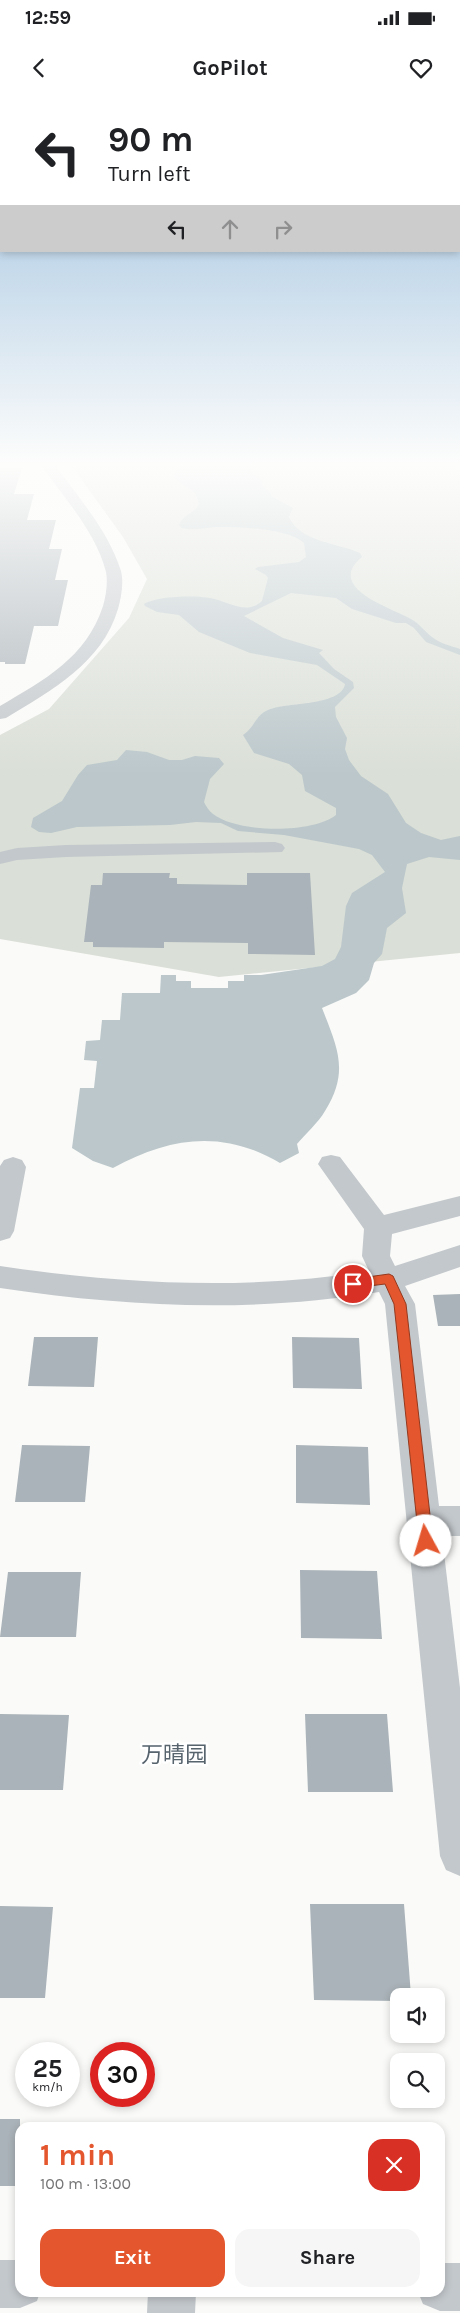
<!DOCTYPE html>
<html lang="en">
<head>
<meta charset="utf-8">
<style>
	:root { --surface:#fff; --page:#f6f6f6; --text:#202124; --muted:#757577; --accent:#e4572e }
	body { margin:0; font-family:Karla,"Noto Sans SC",sans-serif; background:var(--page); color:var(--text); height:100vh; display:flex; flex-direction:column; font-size:19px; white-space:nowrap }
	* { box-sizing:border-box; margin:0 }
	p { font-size:16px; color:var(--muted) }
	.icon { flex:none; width:28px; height:28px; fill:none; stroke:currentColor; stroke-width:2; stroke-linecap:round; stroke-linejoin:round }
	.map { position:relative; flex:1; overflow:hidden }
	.panel { position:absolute; left:15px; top:2022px; width:430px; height:175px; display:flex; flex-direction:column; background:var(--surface); border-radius:15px; box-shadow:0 2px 8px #0003 }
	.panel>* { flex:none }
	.hud { position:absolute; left:0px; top:0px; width:460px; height:152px; box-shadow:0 2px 8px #0003; background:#fff; color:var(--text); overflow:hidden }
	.controls { position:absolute; left:390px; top:1888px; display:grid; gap:10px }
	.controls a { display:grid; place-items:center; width:55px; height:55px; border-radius:10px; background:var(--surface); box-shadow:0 2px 8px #0003; font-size:25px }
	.speed { position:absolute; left:15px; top:1942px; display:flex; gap:10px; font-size:25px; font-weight:700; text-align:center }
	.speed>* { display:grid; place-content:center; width:65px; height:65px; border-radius:50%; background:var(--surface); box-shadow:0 2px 8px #0003; line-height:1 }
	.speed small { font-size:12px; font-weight:400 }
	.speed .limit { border:8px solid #d22; background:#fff; color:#111 }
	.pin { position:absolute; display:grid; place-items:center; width:42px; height:42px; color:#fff; margin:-21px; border:2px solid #fff; border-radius:50%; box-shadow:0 1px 5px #0007 }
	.me { position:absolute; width:55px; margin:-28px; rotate:354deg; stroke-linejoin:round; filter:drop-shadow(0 0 4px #0008) }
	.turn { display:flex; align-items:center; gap:18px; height:105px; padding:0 25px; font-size:22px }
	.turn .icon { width:65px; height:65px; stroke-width:2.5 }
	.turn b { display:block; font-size:35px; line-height:42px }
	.lanes { display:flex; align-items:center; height:48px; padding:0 25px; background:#0003; justify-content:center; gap:25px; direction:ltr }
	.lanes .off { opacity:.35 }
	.round { display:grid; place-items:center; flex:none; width:52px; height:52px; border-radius:15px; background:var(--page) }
	.head { display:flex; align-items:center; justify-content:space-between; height:85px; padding:0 25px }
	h1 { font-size:30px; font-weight:700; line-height:38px; color:var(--accent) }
	.cta { display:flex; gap:10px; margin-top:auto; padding:10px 25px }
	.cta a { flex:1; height:58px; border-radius:15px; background:var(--accent); color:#fff; font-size:20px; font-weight:700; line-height:58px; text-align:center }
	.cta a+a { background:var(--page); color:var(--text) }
	.status { display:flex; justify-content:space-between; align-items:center; height:35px; padding:0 25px; background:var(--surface); direction:ltr }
	.status svg { height:14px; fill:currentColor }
	header { display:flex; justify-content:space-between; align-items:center; height:65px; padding:0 25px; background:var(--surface); font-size:22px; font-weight:700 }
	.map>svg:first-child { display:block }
</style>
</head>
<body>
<div class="status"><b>12:59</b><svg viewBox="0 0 49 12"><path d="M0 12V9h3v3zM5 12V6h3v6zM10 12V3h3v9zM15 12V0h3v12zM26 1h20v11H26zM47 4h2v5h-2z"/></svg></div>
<header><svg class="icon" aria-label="back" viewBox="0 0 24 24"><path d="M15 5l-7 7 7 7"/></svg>GoPilot<svg class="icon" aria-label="heart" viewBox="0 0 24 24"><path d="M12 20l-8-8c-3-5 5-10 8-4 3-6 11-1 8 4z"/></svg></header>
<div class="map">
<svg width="460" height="2213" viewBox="0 0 460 2213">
	<rect width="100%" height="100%" fill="#fafaf8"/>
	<path fill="#dadfd7" d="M71,365h381l8,5v483l-241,24 -219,-38v-204l49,-26 80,-91 18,-39 -24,-42z"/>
	<path fill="#bbc7cb" d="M183,365h69l-1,8 10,6 2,7 8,7v3l22,12 -4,9c11,25 49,26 71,36l2,4c-38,31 30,51 49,62 9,5 13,12 21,18 7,6 19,9 28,12v6l-34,-13 -12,-14 -8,-5h-10l-44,-14 -16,-11 -45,-5 -47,23 39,22 40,12 -4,3 15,16 19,13 1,6 -19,19 1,10 11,21 -2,11 4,11 12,16 27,18 18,29 15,10 20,7 19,-4v24l-31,-3 -22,7 -5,24 4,25 -19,15 -5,26 -8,9 -5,17 -13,13 -34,15c15,39 28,63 3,103 -7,12 -19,22 -28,33l2,9 -19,10c-57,-34 -111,-26 -167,5l-20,-7 -21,-13 8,-60h14l3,-27 -13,-1 2,-19 14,-1 2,-20h18l2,-27h38l1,-18h15v6h15v7h37v-7h16v-6h17l61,-9 13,-7 6,-12 5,-41 6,-13 33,-21 -13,-17 -13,-6 -75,-14 -46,-4 -17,-8 -25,-1 -26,3 -93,2 -26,6 -12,-1 -8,-5 2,-9 29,-17 16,-26 9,-10 30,-5 9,-10 21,2 22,8h13l13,-4 24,2 5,6 -14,15 -6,23c2,4 5,9 9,12 24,19 99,20 123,1v-7l-31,-17 -3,-16 -13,-11 -35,-11 -11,-18c14,-9 11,-22 31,-27 16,-5 68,-3 71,-24l-28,-19 -67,-12 -51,-21 -20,-17 -22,-3 -12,-6 -1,-2c12,-8 52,-9 66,-6 18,3 36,18 52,3l6,-23 -2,-3 -11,-6 3,-2 41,-5 7,-5 -2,-14c-16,-15 -66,-16 -88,-16 -13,1 -22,4 -35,1l-2,-3c3,-10 16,-12 20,-21l-4,-11 -21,-15 1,-7z"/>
	<path fill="#aab3b9" d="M0,368h22l-8,26h20l-7,26h29l-7,29h13l-7,31h13l-10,46h-24l-9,38h-20v-2h-5z
		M103,773h67l-1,5h8v6l70,1v-12h63l5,82 -67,-1v-11l-84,-1v6l-71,-1v-5h-9l7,-57h11z
		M460,1194v32h-22l-5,-31z
		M34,1237h64l-4,50 -66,-1z
		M292,1237l67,1 3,51 -69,-1z
		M22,1345l68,1 -5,56h-70z
		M296,1345l72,2 2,58 -74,-2z
		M300,1470l77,1 5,68 -81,-1z
		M8,1472h73l-5,65h-76z
		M0,1614l69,1 -6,75h-63z
		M305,1614h82l6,78h-85z
		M310,1804h94l7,92h-12v5l-85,-1z
		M0,1806l53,1 -8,91h-45z
		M0,2019h20v67h-20z"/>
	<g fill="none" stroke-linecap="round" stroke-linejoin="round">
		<path fill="#c3c8cc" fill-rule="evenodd" d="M41,365h14c24,33 54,67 66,106 3,12 0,27 -3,38 -16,54 -66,81 -112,109l-6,1v-13c44,-26 86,-48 103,-100 3,-10 5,-24 3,-34 -10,-40 -42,-74 -65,-107z
			M275,742l7,2 3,4 -3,4 -216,5 -49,3 -17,4v-12l17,-4 49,-3z
			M331,1055l9,2 44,58 76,-19v20l-68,18 -2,22 5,10 65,-21v22l-55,19 10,18 24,202h21v30h-18l18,152v188l-14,-6 -6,-14 -55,-552 -6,-12c-127,21 -252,15 -379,-4v-22c123,18 246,25 369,5l-7,-15 2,-27 -46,-65 4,-7z
			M13,1057l9,3 4,7 -12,64 -4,7 -10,3v-75l4,-6z
			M0,2160h20v32h20l-3,9 -17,7h-20z
			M440,2163h20v48h-20l-17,-7 -5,-12h22z
			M148,2192h48l-1,21h-48z"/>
	</g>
	<linearGradient id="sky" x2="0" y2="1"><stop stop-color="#96bcdc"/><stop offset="0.54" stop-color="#fdfdfc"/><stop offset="1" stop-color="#fdfdfc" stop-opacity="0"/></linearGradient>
	<rect width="460" height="675" fill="url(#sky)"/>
	<path fill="#e4572e" stroke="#94391e" d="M389,1174l4,2 13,28 27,237 -2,4 -5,2 -5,-2 -2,-4 -25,-237 -9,-20 -32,4 -6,-4 6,-5z"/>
	<g text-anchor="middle" stroke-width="5" stroke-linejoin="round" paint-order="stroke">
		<g font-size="22" fill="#57646e" stroke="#fff">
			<text x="174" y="1662">万晴园</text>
		</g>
	</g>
</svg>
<div class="controls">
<a><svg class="icon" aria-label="sound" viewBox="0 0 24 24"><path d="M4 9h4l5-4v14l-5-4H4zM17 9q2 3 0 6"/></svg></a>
<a><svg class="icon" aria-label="search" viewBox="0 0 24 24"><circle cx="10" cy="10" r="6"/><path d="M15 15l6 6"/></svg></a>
</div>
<div class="speed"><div>25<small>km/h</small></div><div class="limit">30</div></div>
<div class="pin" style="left:353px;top:1184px;background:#d93025"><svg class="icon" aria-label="arrive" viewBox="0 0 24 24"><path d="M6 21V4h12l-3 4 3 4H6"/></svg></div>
<svg class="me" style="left:426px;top:1441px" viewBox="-20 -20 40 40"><circle r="19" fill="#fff"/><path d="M0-13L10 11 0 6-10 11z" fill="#e4572e"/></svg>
<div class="hud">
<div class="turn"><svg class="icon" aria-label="left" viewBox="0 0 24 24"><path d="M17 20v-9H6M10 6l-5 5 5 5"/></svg><div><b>90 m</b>Turn left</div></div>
<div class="lanes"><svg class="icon" aria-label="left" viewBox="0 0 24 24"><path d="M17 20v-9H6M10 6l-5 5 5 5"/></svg><svg class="icon off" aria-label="ahead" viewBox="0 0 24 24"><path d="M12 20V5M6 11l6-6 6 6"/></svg><svg class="icon off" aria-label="right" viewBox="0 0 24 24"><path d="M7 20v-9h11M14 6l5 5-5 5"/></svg></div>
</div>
<section class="panel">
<div class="head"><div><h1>1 min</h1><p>100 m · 13:00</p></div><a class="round" style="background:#d93025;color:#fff"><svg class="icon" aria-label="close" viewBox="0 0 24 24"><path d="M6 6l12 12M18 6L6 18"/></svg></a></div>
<div class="cta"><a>Exit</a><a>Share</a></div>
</section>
</div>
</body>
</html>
